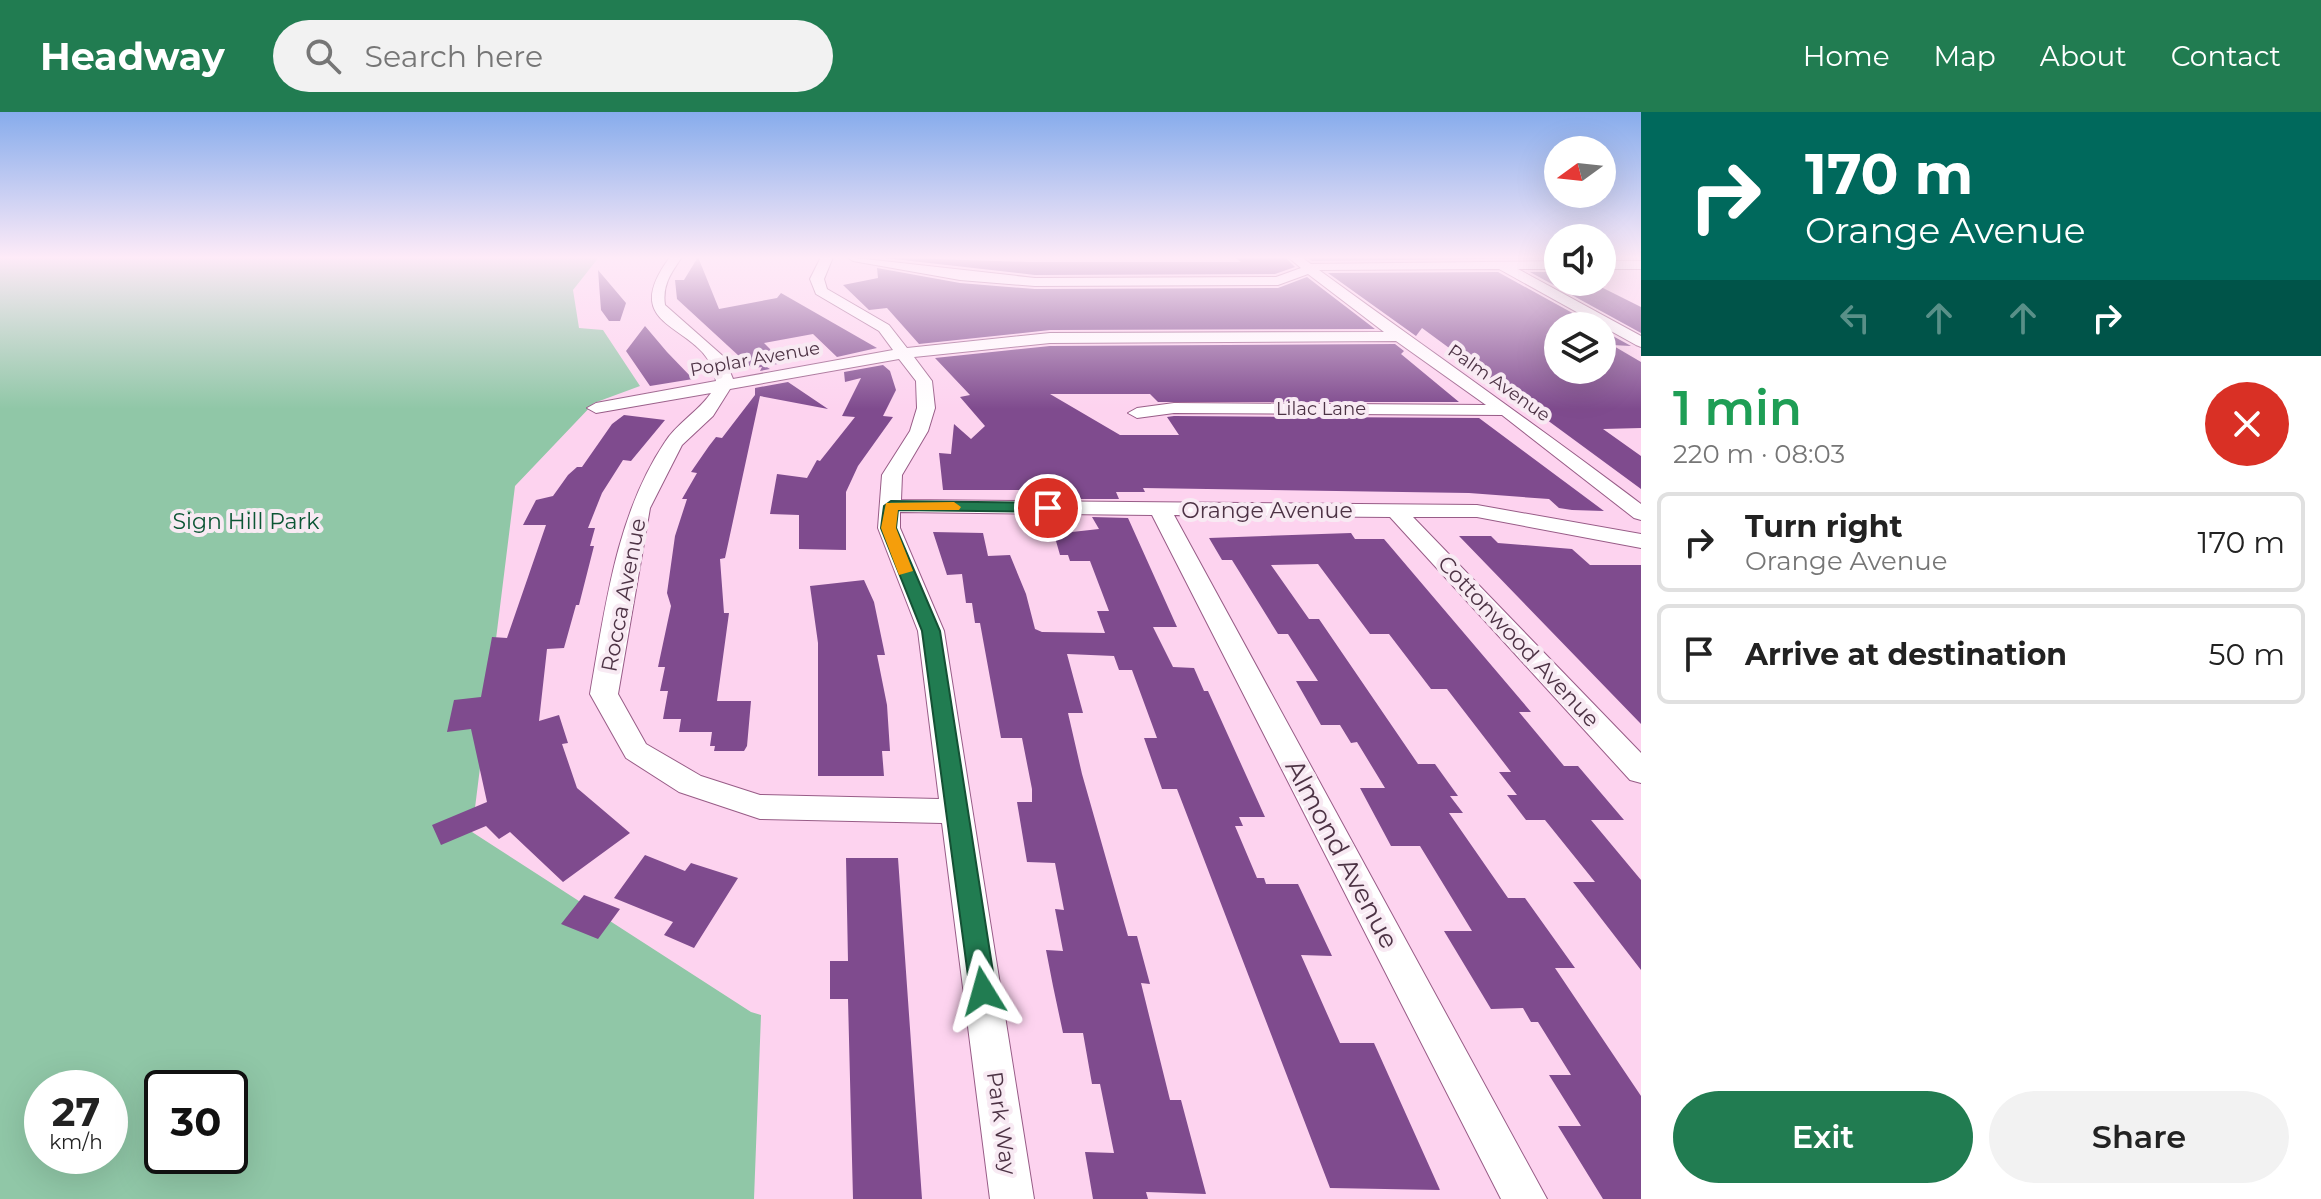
<!DOCTYPE html>
<html lang="en">
<head>
<meta charset="utf-8">
<style>
	:root { --surface:#fff; --page:#f2f2f2; --text:#222; --muted:#767676; --line:#e0e0e0; --accent:#217c51 }
	body { margin:0; font-family:Montserrat,sans-serif; background:var(--page); color:var(--text); height:100vh; display:flex; flex-direction:column; font-size:30px; white-space:nowrap }
	* { box-sizing:border-box; margin:0 }
	p { font-size:26px; color:var(--muted) }
	.icon { flex:none; width:44px; height:44px; fill:none; stroke:currentColor; stroke-width:2; stroke-linecap:round; stroke-linejoin:round }
	.map { position:relative; flex:1; overflow:hidden }
	.drawer { display:flex; flex-direction:column; background:var(--surface); width:680px }
	.drawer>* { flex:none }
	.banner { background:#00695c; color:#fff; overflow:hidden }
	.needle { width:52px; rotate:255deg }
	.buttons { position:absolute; left:1544px; top:24px; display:grid; gap:16px }
	.buttons a { display:grid; place-items:center; width:72px; height:72px; border-radius:50%; background:var(--surface); box-shadow:0 8px 32px #0002; font-size:40px }
	.speed { position:absolute; left:24px; top:958px; display:flex; gap:16px; font-size:40px; font-weight:700; text-align:center }
	.speed>* { display:grid; place-content:center; width:104px; height:104px; border-radius:50%; background:var(--surface); box-shadow:0 8px 32px #0002; line-height:1 }
	.speed small { font-size:20px; font-weight:400 }
	.speed .limit { border:4px solid #111; border-radius:12px; background:#fff; color:#111 }
	.pin { position:absolute; display:grid; place-items:center; width:68px; height:68px; color:#fff; margin:-34px; border:4px solid #fff; border-radius:50%; box-shadow:0 2px 8px #0007 }
	.me { position:absolute; width:88px; margin:-44px; rotate:352deg; stroke-linejoin:round; filter:drop-shadow(0 0 6px #0008) }
	.turn { display:flex; align-items:center; gap:28px; height:168px; padding:0 32px; font-size:36px }
	.turn .icon { width:104px; height:104px; stroke-width:2.5 }
	.turn b { display:block; font-size:56px; line-height:68px }
	.lanes { display:flex; align-items:center; height:76px; padding:0 32px; background:#0003; justify-content:center; gap:40px; direction:ltr }
	.lanes .off { opacity:.35 }
	.round { display:grid; place-items:center; flex:none; width:84px; height:84px; border-radius:42px; background:var(--page) }
	.headline { display:flex; align-items:center; justify-content:space-between; height:136px; padding:0 32px }
	h1 { font-size:48px; font-weight:600; line-height:60px; color:#1e9e55 }
	.primary-button { display:flex; gap:16px; margin-top:auto; padding:16px 32px }
	.primary-button a { flex:1; height:92px; border-radius:48px; background:var(--accent); color:#fff; font-size:32px; font-weight:600; line-height:92px; text-align:center }
	.primary-button a+a { background:var(--page); color:var(--text) }
	ul { padding:0; list-style:none }
	li { display:flex; align-items:center; gap:24px; height:100px; margin:0 16px 12px; padding:0 16px; border:4px solid var(--line); border-radius:12px }
	li div { flex:1 }
	li b { display:block; font-size:30px }
	li em { font-style:normal }
	header { display:flex; align-items:center; gap:48px; box-sizing:border-box; height:112px; padding:0 40px; background:var(--accent); color:#fff }
	header strong { font-size:38px }
	nav { display:flex; gap:44px; margin-inline-start:auto; font-size:28px }
	.search { width:560px; height:72px; background:var(--page); display:flex; align-items:center; gap:20px; box-sizing:border-box; padding:0 28px; border-radius:44px; color:var(--muted); font-size:30px }
	main { display:flex; flex:1; min-height:0 }
	.map>svg:first-child { display:block }
</style>
</head>
<body>
<header>
<strong>Headway</strong>
<div class="search"><svg class="icon" aria-label="search" viewBox="0 0 24 24"><circle cx="10" cy="10" r="6"/><path d="M15 15l6 6"/></svg>Search here</div>
<nav><a>Home</a><a>Map</a><a>About</a><a>Contact</a></nav>
</header>
<main>
<div class="map">
<svg width="1641" height="1087" viewBox="0 0 1641 1087">
	<rect width="100%" height="100%" fill="#fdd3ef"/>
	<path fill="#90c7a7" fill-rule="evenodd" d="M0,145h599l-26,33 6,38 24,2 37,56 -46,17 -79,83 -43,346 279,180 10,3 -7,184h-754zM42,976h68v68h-68zM162,976h68v68h-68z"/>
	<path fill="#7f4b8e" d="M698,145l21,52 58,-11 4,-5 96,55 -40,9 -24,-23 -49,9 20,20 -19,3 5,3 -10,2 2,-4 -10,1 -75,-69 -2,-19h9z
		M876,145l153,5h212l-7,-5h51l10,10 -20,7 -240,1z
		M1306,145h252v1l-246,3z
		M877,156l83,15 75,6 243,-1 29,-11 68,52 -325,1 -131,14 -32,-36 -18,2 -26,-25 35,-7z
		M598,158l28,33 -6,18h-11l-8,-11z
		M1498,160l98,54h-38v44h44v-40l29,16 -19,-1 29,17v66l-38,1 38,27v33l-219,-161 -6,8 -88,-63z
		M1530,160h28v10h33l50,25v26z
		M645,214l22,26 26,27 -43,7 -24,-35z
		M1395,232l9,7 -3,3 58,48h-301l-8,-8h-100l70,41h59l-12,-18 7,-1 305,2 125,93 -32,-1 -13,-2 -10,-9 -80,-6 -326,-5 2,4h-29l3,7h-38l-5,-9h-133l-4,-37 12,1 3,-30 17,15 14,-13 -25,-29 10,-2 -35,-37 115,-12z
		M883,253l7,6 6,19 -13,26 10,1 -35,49 -12,26v58l-47,-1v-34l-29,-1 7,-40 30,4 10,-18 3,1 35,-44 -13,-1 19,-38 -16,4 -1,-10z
		M788,270l40,27 -68,-13 -35,162 -5,1 4,54h5l-12,88h34l-4,45 -3,5h-30l1,-5h-5l2,-14h-33l2,-13h-18l5,-28h-8l5,-24h-7l13,-61 -4,-13 8,-57 12,-37h-5l15,-26 -6,-1 18,-26 7,-9 6,1 33,-43v-7z
		M624,303l41,5 -34,41 -8,-1 -21,33 -14,35h7l-5,18h4l-15,59h-3l-12,43 -17,1 -8,72 20,-6 9,28 -6,1 15,44 53,45 -67,49 -53,-50 -11,7 -13,-13 -45,19 -9,-20 55,-23 -16,-73 -24,3 7,-32 27,-3 11,-60 15,1 39,-113h-23l13,-25 17,-4 15,-21 9,-8h5l30,-43z
		M1092,405l36,1 49,109h-24l20,40 21,1 10,23h4l57,126h-26l4,9h-8l22,52h7l2,6h32l34,72 -31,-1 39,88h34l66,147 -110,-2 -153,-399h-15l-18,-51h13l-25,-68h-13l-5,-14 -47,-2 16,59h-15l14,61 46,162h9l13,48 -9,-1 29,117h11l25,94 -60,-2 2,7h-55l-8,-47 29,1 -14,-69h-8l-9,-51h-20l-10,-47 -7,-36 17,1 -8,-42 9,1 -9,-47 -28,-1 -10,-60h15v-13l-10,-51h-21l-21,-115h-5l-3,-20h-6l-4,-29 -15,1 -14,-43 50,1 5,23 22,-1 16,39 9,35 7,3 63,1 -8,-22h12l-19,-50h-20l-2,-6h-8l-6,-21 45,-5z
		M1351,421l4,6h29l147,173h-12l45,54h14l46,54h-33l50,60v90l-68,-88h22l-50,-62h-19l-19,-25h10l-18,-23h12l-64,-83h-16l-42,-55h-19l-52,-70 -47,1 38,54h10l99,145h17l23,32h-8l13,17h-14l59,85h17l50,70h-20l86,128v103h-38l-45,-73h23l-32,-51h22l-33,-53h-7l-8,-14 -32,1 -47,-78h28l-52,-85h-29l-31,-58h25l-28,-46 -6,1 -11,-18h-19l-25,-44h22l-30,-47h-10l-46,-74h-10l-13,-22z
		M1459,424h32l7,7 74,6 18,16h51v159z
		M864,468l10,22 11,53h-8l10,50 3,46h-8l2,25h-66v-133l-8,-57z
		M645,743l40,16 6,-8 47,15 -44,70 -30,-13 9,-13 -59,-24z
		M846,746h52l24,341h-69l-5,-200h-18v-38h18z
		M584,783l36,14 -22,30 -37,-15z"/>
	<g fill="none" stroke-linecap="round" stroke-linejoin="round">
		<g stroke="#985c87" stroke-width="2">
			<path id="minor" d="M670,145h12c-11,16 -20,28 -17,48l59,52 9,22 160,-29 -14,-19 -63,-37 -6,-15 11,-22h12l-9,22 3,10 62,36 18,23 143,-15 334,-1 -76,-58 -30,11 -243,1 -75,-6 -107,-19 -6,-4 188,21 241,-1 25,-9 -13,-11h13l10,7 247,-3v8h-40l123,67v11l-5,-2 -137,-76 -180,1c107,78 216,154 322,234v16l-7,-2 -132,-103 -328,-2 -37,5 -9,-5 9,-5 37,-5 312,2 -90,-64 -346,2 -136,14 18,24 3,27 -7,23 -26,44 -1,25 576,5 164,29v14l-164,-31h-64l228,236v30l-11,-3 -240,-263 -216,-2 373,684h-46l-349,-684 -252,-3v16l44,103 90,568h-44l-48,-376 -182,-4 -81,-27 -53,-34 -36,-64c15,-85 26,-179 75,-252 12,-19 33,-30 46,-49l-115,20 -9,-5 9,-5 120,-22c-8,-60 -103,-47 -46,-124zM899,247l17,22 1,27 -7,23 -28,44 -4,53 40,103 21,168 -179,-4 -59,-19 -55,-32 -28,-50 32,-186 32,-63 31,-29 17,-27z
				M1602,149h39v8h-39z"/>
		</g>
		<use href="#minor" fill="#fff" fill-rule="evenodd"/>
	</g>
	<linearGradient id="sky" x2="0" y2="1"><stop stop-color="#87acec"/><stop offset="0.49" stop-color="#feebf8"/><stop offset="1" stop-color="#feebf8" stop-opacity="0"/></linearGradient>
	<rect width="1641" height="297" fill="url(#sky)"/>
	<path fill="#217c51" stroke="#155135" stroke-width="2" d="M891,389l157,2 8,5 -8,4 -150,-2 -2,18 44,103 56,360 -4,9 -9,3 -9,-3 -4,-9 -48,-360 -41,-103 3,-22z"/>
	<path fill="#f59e0b" d="M954,390l7,5 -2,3h-61l-2,18 17,43 -14,4 -18,-47 5,-25z"/>
	<g text-anchor="middle" stroke-width="8" stroke-linejoin="round" paint-order="stroke">
		<g font-size="18" fill="#4d3345" stroke="#f8eaf3">
			<text transform="translate(755 247) rotate(-10)" y="6">Poplar Avenue</text>
			<text transform="translate(1499 271) rotate(35)" y="6">Palm Avenue</text>
			<text x="1321" y="303">Lilac Lane</text>
		</g>
		<g font-size="22" fill="#4d3345" stroke="#f8eaf3">
			<text x="1267" y="406">Orange Avenue</text>
			<text transform="translate(623 483) rotate(-79)" y="8">Rocca Avenue</text>
			<text transform="translate(1519 529) rotate(47)" y="8">Cottonwood Avenue</text>
			<text transform="translate(1002 1011) rotate(82)" y="8">Park Way</text>
		</g>
		<g font-size="22" fill="#0c5635" stroke="#f8eaf3">
			<text x="246" y="417">Sign Hill Park</text>
		</g>
		<g font-size="26" fill="#4d3345" stroke="#f8eaf3">
			<text transform="translate(1342 742) rotate(62)" y="9">Almond Avenue</text>
		</g>
	</g>
</svg>
<div class="buttons">
<a><svg class="needle" viewBox="-14 -14 28 28"><path d="M0-13l5 13h-10z" fill="#e53935"/><path d="M0 13l5-13h-10z" fill="#767676"/></svg></a>
<a><svg class="icon" aria-label="sound" viewBox="0 0 24 24"><path d="M4 9h4l5-4v14l-5-4H4zM17 9q2 3 0 6"/></svg></a>
<a><svg class="icon" aria-label="layers" viewBox="0 0 24 24"><path d="M12 4l9 5-9 5-9-5zM3 14l9 5 9-5"/></svg></a>
</div>
<div class="speed"><div>27<small>km/h</small></div><div class="limit">30</div></div>
<div class="pin" style="left:1048px;top:396px;background:#d93025"><svg class="icon" aria-label="arrive" viewBox="0 0 24 24"><path d="M6 21V4h12l-3 4 3 4H6"/></svg></div>
<svg class="me" style="left:983px;top:879px" viewBox="-20 -20 40 40"><path d="M0-17L14 15 0 8-14 15z" fill="#217c51" stroke="#fff" stroke-width="4"/></svg>
</div>
<section class="drawer">
<div class="banner">
<div class="turn"><svg class="icon" aria-label="right" viewBox="0 0 24 24"><path d="M7 20v-9h11M14 6l5 5-5 5"/></svg><div><b>170 m</b>Orange Avenue</div></div>
<div class="lanes"><svg class="icon off" aria-label="left" viewBox="0 0 24 24"><path d="M17 20v-9H6M10 6l-5 5 5 5"/></svg><svg class="icon off" aria-label="ahead" viewBox="0 0 24 24"><path d="M12 20V5M6 11l6-6 6 6"/></svg><svg class="icon off" aria-label="ahead" viewBox="0 0 24 24"><path d="M12 20V5M6 11l6-6 6 6"/></svg><svg class="icon" aria-label="right" viewBox="0 0 24 24"><path d="M7 20v-9h11M14 6l5 5-5 5"/></svg></div>
</div>
<div class="headline"><div><h1>1 min</h1><p>220 m · 08:03</p></div><a class="round" style="background:#d93025;color:#fff"><svg class="icon" aria-label="close" viewBox="0 0 24 24"><path d="M6 6l12 12M18 6L6 18"/></svg></a></div>
<ul>
<li><svg class="icon" aria-label="right" viewBox="0 0 24 24"><path d="M7 20v-9h11M14 6l5 5-5 5"/></svg><div><b>Turn right</b><p>Orange Avenue</p></div><em>170 m</em></li>
<li><svg class="icon" aria-label="arrive" viewBox="0 0 24 24"><path d="M6 21V4h12l-3 4 3 4H6"/></svg><div><b>Arrive at destination</b></div><em>50 m</em></li>
</ul>
<div class="primary-button"><a>Exit</a><a>Share</a></div>
</section>
</main>
</body>
</html>
